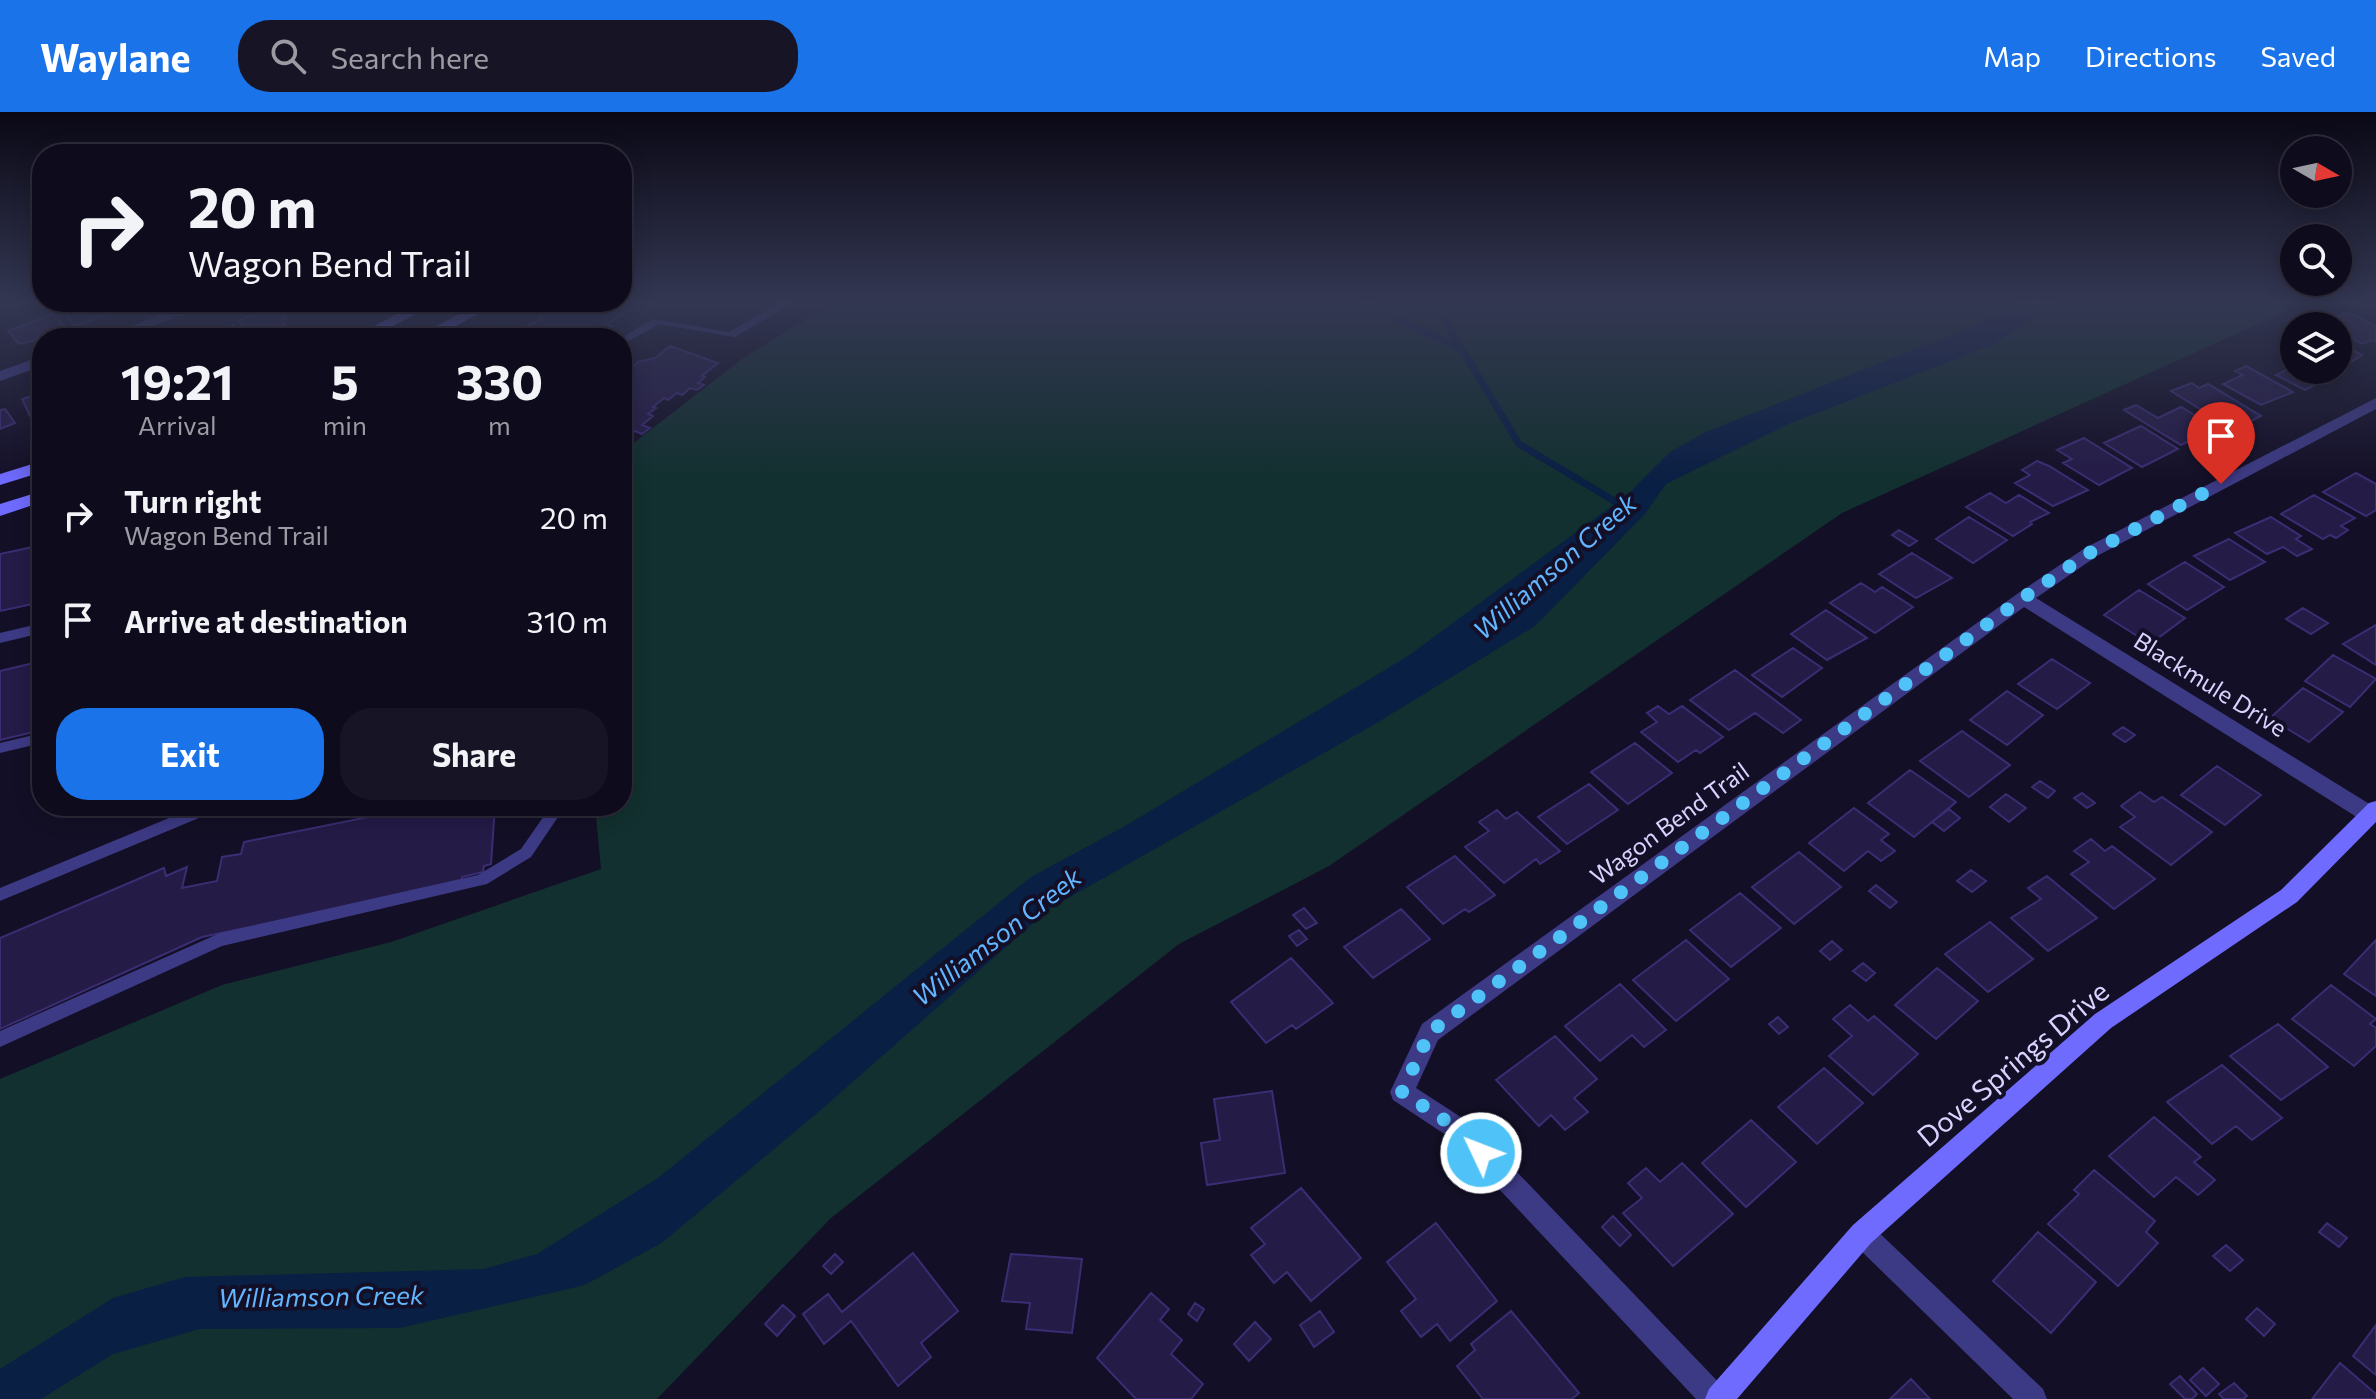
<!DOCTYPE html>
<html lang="en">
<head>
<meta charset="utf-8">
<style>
	:root { --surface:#0e0b1c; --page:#171425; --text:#f1f3f6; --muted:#9b9ba3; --line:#2e2b3b; --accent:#1a73e8 }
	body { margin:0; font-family:Commissioner,sans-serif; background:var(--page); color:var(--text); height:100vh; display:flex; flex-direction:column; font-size:30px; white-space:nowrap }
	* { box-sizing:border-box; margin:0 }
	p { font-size:26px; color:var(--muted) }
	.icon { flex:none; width:44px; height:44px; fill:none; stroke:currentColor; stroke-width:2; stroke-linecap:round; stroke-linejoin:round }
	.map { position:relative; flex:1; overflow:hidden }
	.panel { position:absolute; left:32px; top:216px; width:600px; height:488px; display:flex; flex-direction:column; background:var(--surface); border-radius:32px; box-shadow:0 4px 20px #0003,0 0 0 2px var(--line) }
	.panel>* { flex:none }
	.hud { position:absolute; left:32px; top:32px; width:600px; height:168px; border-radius:32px; box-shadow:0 4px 20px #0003,0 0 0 2px var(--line); background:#0e0b1c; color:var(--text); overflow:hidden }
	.needle { width:52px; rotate:99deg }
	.buttons { position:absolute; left:2280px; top:24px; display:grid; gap:16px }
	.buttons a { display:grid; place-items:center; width:72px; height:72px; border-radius:50%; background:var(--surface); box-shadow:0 4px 20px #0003,0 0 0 2px var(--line); font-size:40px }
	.pin { position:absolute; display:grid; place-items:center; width:68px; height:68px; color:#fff; margin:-82px -34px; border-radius:50% 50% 50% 0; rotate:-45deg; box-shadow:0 0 8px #0007 }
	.pin .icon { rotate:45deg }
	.me { position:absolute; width:88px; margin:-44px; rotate:313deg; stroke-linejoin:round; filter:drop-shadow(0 0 6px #0008) }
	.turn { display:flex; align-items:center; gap:28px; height:168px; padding:0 24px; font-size:36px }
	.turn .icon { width:104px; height:104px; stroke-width:2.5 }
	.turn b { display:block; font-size:56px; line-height:68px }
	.eta { display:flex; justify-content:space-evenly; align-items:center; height:136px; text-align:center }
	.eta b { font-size:48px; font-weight:700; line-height:56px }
	.cta { display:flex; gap:16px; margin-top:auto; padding:16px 24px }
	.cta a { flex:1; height:92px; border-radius:32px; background:var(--accent); color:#fff; font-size:32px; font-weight:700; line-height:92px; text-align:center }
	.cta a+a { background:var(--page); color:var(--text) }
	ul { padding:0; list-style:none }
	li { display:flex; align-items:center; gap:24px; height:104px; padding:0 24px }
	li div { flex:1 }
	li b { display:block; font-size:30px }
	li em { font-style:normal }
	header { display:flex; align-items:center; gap:48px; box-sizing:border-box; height:112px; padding:0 40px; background:var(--accent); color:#fff }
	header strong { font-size:38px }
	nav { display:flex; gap:44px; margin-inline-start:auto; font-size:28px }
	.search { width:560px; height:72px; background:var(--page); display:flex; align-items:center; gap:20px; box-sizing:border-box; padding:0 28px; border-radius:32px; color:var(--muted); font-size:30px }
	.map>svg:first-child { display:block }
</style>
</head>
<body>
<header>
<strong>Waylane</strong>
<div class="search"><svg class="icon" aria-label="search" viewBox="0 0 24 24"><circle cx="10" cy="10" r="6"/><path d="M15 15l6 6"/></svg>Search here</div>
<nav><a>Map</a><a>Directions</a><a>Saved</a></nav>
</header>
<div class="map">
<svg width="2376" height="1287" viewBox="0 0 2376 1287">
	<rect width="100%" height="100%" fill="#130f26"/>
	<path fill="#12302f" d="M834,190h504l8,7 18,-7h942l-464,211 -513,353 -150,78 -348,274 -174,181h-657v-320l222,-94 169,-43 210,-73 -6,-63h27v-354l120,-93z"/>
	<path fill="#0a1f44" d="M2016,190h44l-68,43 -206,80 -120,59 -21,30 -110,112 -160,98 -326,185 -227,200 -159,133 -78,43 -185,43 -200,1 -87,25 -72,45h-41v-30l113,-71 72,-21 298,-8 54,-15 121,-76 373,-301 94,-51 283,-170 220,-162 42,-42 36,-20 272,-108z"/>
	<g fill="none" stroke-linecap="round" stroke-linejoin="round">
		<path stroke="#0a1f44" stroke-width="7" d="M1363,190l98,47
			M1448,190l-3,19 74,123 107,64"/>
	</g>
	<path fill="#241b47" stroke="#3b2d73" stroke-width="2" d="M73,190h40l7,8 -45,16 -16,-19z
		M285,190h42l-26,12z
		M569,190l6,2h93l-8,4 -7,-4 -10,6 -16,1 -19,13 4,2 -12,7 6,3 -4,2h-63l-16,-10 20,-10 -4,-2 9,-4 -2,-1z
		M278,192l12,8 -8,4 4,2 -5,2 5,4 -28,12 -20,-15z
		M2348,200l28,14v16l-4,-2 -10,4 -24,-13v-5l-15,-3z
		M53,202l12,13 -33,14 -13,3 -11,-13z
		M233,213l13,10 -7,3h-34z
		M2338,230l24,13 -22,14z
		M670,234l48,17 -16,13 3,1 -7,6 6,2 -7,5 -7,-2 -8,7 -5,-2 -9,7 -4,-2 -11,9 3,1 -8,6 5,2 -11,9 8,3 -8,6 -7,-3 -8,7 -5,-2v-48l3,-2 -3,-1 10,-8 -7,-2 13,-13 17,-4z
		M2293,245l1,13h33l8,4 -30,16 -29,-15 16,-8 -9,-5z
		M2246,254l47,26 -32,13 -38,-21 20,-9 -8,-4z
		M2192,271l7,5 9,-4 53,32 -14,7 -8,-6 -15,7 -53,-33z
		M42,281v23l-10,4 -10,-21z
		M2136,293l22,13 23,-11 35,21 -35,17 -57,-35z
		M5,297l10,14 -15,6v-19z
		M2141,314l37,23 -36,18 -38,-24z
		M2084,326l48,30 -33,17 -36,-22 9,-4 -15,-9z
		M2037,349l12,5 39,24 -35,16 -38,-23 15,-8 -8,-5z
		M2356,361l20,11v26l-10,6 -43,-24z
		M1990,381l16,10 13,-8 30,18 -19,9 2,2 -19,12 -47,-29z
		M2314,383l41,23 -14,8 7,4 -12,8 -6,-3 -7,4 -42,-25z
		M1969,405l38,23 -34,23 -37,-24z
		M2271,405l30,19 -5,3 16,10 -15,7 -14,-9 -16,7 -32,-21z
		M1899,418l18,11 -8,5 -17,-11z
		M2229,427l36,23 -35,18 -36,-24z
		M42,433v57l-42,9v-57z
		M1912,441l40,25 -36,20 -37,-24z
		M2185,450l39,25 -37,23 -39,-26z
		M1861,471l14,9 7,-5 31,20 -38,26 -45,-30z
		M2139,478l46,28 -35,26 -46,-29z
		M2303,496l25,15 -17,11 -25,-15z
		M1826,498l41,28 -40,22 -36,-26z
		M2376,513v40l-33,-21z
		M1793,536l29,20 -40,29 -30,-22z
		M2333,543l43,24 -26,28 -45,-26z
		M2052,547l38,24 -33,26 -39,-25z
		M42,549v69l-42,10v-69z
		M1735,558l66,50 -18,13 -28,-20 -26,17 -39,-30z
		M2303,576l40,24 -34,30 -39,-24z
		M2007,579l36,24 -36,30 -37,-25z
		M1658,594l11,8 13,-8 41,31 -23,16 -4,-3 -18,12 -37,-30 16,-10 -10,-9z
		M2123,615l12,8 -10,7 -12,-8z
		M1962,619l48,34 -41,32 -49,-36z
		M1635,631l37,30 -44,31 -37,-32z
		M2217,654l44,29 -36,30 -44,-30z
		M1910,658l46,32 -42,35 -46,-34z
		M2040,669l15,10 -7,7 -16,-11z
		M1589,672l29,26 -51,34 -29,-27z
		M2140,680l14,10 8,-5 50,35 -41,33 -51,-38 15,-10 -14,-11z
		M2082,681l13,10 -8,5 -13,-10z
		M2006,682l20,14 -17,14 -19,-15z
		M423,694h72l-4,58 -7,2 -1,6 -21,5 -1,6 -259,54 -202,92v-91l164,-70 2,8 21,-9 -5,21 35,-7 5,-24 19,-3 3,-12z
		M1854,696l35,26 -8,6 14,11 -14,10 -13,-10 -24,20 -35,-28z
		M1949,697l11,9 -16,13 -12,-9z
		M1497,698l9,9 11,-7 43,39 -20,13 -4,-5 -32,24 -39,-36 24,-16 -10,-9z
		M2091,727l14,12 7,-5 43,33 -41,30 -43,-35 18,-12 -15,-11z
		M1799,740l42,35 -47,37 -42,-37z
		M1455,744l40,39 -26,17 -4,-3 -22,15 -36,-37z
		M1971,758l15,11 -14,11 -15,-11z
		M2047,764l50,42 -49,33 -37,-33 30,-19 -13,-11z
		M1876,773l21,17 -7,6 -21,-17z
		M1740,781l41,35 -50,39 -41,-37z
		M1304,796l13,15 -11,6 -13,-14z
		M1401,797l29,30 -57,39 -29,-31z
		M1990,810l43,37 -45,33 -43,-38z
		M1299,818l8,9 -10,7 -8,-10z
		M1686,828l43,39 -53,42 -43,-41z
		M2376,828v56l-32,-22z
		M1832,829l10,9 -12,10 -10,-9z
		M1291,846l42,45 -37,26 -4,-4 -26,18 -35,-41z
		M1863,851l12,10 -9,8 -13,-10z
		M1937,856l41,33 -42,38 -41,-34z
		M1620,872l46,46 -22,17 -12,-12 -32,26 -35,-35z
		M2331,873l45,34 -6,5 6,4v18l-22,20 -62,-47z
		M1850,893l18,16 6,-5 44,38 -45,41 -44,-39 23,-20 -19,-17z
		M1778,905l10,10 -9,7 -10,-10z
		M2278,912l50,43 -47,33 -51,-44z
		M1555,924l42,43 -23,19 14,14 -23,18 -14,-15 -12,11 -43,-46z
		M2222,953l60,53 -30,22 -16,-14 -24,18 -45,-42z
		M1824,956l39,35 -46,41 -39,-37z
		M1272,979l13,82 -78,12 -6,-42 19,-3 -6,-41z
		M2154,1005l47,40 -7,5 21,18 -17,15 -22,-18 -22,20 -45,-41z
		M1751,1008l45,42 -50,45 -44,-44z
		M1682,1051l51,51 -60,52 -50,-53 19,-15 -14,-15 18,-15 14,14z
		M2094,1058l61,51 -9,11 12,11 -40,43 -70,-62 31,-30 -5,-4z
		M1301,1076l60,70 -50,43 -24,-29 -13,11 -23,-28 14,-11 -14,-16z
		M1613,1104l18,19 -11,11 -18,-19z
		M1436,1111l61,78 -47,40 -13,-17 -16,13 -20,-26 15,-12 -29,-37z
		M2327,1111l20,15 -8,9 -20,-15z
		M2038,1120l58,50 -45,51 -58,-52z
		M2226,1133l17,15 -13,11 -17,-15z
		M913,1141l45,58 -37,32 10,14 -33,29 -47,-65 -27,23 -21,-30 25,-20 14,18z
		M835,1142l8,8 -12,12 -8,-8z
		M1011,1142l71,5 -10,74 -46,-4 4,-26 -28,-2z
		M1151,1181l18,16 -9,11 22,20 -11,14 32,30 -12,15h-55l-39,-41z
		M1195,1191l9,6 -7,12 -9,-7z
		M783,1193l12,11 -18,20 -12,-12z
		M2257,1196l18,16 -11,12 -18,-17z
		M1320,1199l14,21 -20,15 -14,-22z
		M1511,1199l68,82 -7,6h-89l-26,-33 18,-16 -4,-6z
		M1255,1210l16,17 -22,22 -15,-17z
		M2376,1213v50l-23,-19z
		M2340,1251l36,31v5h-64z
		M2203,1256l16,16 -13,12 -16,-16z
		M2180,1264l17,18 -5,5h-7l-15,-15z
		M1911,1267l19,20h-40z
		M2234,1271l13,13 -4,3h-19l-5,-5z"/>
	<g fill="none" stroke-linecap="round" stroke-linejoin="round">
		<path fill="#3d3a85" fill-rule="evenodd" d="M781,190h13l-59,35 -76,-13 -37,21 -1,-7 32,-19 76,13z
			M42,511v10l-42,10v-10z
			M42,621v10l-42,10v-10z
			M198,694h22l-2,4 -218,91v-13z
			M545,694h14l1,8 -29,43 -44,27 -265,62 -222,101v-16l220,-98 258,-58 43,-26 25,-36z"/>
		<path fill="#3d3a85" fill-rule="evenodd" d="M193,190h22l-93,36h-21z
			M42,244v10l-42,15v-10z
			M2376,286v11l-279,147 -61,42 340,210v13h-13l-339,-214 -586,433 -22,48 54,35 255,266 4,10h-33l-244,-260 -59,-39 -3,-8 32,-68 595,-430 68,-46z
			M1862,1109l9,4 172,164 4,10h-34l-160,-156 -4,-9 4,-9z"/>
		<path fill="#6f6bff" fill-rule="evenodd" d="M420,190h19l-69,36h-19z
			M482,190h19l-68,36h-19z
			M42,349v11l-42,13v-11z
			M42,379v11l-42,14v-12z
			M2376,689v21l-79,80 -186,126 -240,215 -134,156h-32l4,-10 144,-164 242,-211 186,-124 88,-87z"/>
	</g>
	<linearGradient id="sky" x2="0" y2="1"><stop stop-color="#0a0815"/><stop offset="0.51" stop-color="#333752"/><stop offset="1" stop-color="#333752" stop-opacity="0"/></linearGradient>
	<rect width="2376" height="371" fill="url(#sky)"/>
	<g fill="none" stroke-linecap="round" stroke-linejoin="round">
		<path stroke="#4fc3f7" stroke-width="14" stroke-dasharray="0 25.2" d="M1481,1041l-20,-22 -59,-39 28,-60 593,-434 68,-46 130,-68"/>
	</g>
	<g text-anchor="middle" stroke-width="8" stroke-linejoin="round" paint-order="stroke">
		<g font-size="24" fill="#d9d4ff" stroke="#130f26">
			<text transform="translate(2210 573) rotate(32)" y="8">Blackmule Drive</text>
			<text transform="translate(1670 712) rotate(-36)" y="8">Wagon Bend Trail</text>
		</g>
		<g font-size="26" font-style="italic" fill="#62b6ff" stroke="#130f26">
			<text transform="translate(1555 455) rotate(-41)" y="9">Williamson Creek</text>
			<text transform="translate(997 825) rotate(-38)" y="9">Williamson Creek</text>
			<text transform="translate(321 1185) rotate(-1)" y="9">Williamson Creek</text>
		</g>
		<g font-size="28" fill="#d9d4ff" stroke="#130f26">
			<text transform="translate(2013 952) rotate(-40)" y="10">Dove Springs Drive</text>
		</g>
	</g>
</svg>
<div class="buttons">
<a><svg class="needle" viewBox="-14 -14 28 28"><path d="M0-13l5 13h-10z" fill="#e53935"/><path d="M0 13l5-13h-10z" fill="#9b9ba3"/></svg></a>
<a><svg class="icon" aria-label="search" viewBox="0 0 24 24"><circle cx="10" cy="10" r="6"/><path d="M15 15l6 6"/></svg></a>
<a><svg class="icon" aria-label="layers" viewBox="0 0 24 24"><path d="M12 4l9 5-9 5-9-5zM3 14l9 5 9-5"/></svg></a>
</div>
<div class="pin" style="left:2221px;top:372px;background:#d93025"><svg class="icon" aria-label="arrive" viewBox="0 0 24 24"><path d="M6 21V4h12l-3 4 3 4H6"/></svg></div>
<svg class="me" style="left:1481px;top:1041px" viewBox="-20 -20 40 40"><circle r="17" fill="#4fc3f7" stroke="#fff" stroke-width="3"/><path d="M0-11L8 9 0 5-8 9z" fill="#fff"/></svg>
<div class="hud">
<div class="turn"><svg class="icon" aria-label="right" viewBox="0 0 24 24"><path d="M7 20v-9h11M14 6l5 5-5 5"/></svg><div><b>20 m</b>Wagon Bend Trail</div></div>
</div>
<section class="panel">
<div class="eta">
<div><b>19:21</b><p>Arrival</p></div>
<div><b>5</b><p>min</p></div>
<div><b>330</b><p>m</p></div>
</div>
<ul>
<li><svg class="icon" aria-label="right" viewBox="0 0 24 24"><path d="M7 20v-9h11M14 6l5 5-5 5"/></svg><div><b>Turn right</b><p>Wagon Bend Trail</p></div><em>20 m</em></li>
<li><svg class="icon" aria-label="arrive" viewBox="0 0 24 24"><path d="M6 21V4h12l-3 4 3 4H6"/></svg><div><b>Arrive at destination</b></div><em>310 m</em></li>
</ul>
<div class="cta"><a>Exit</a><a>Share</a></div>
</section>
</div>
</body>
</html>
